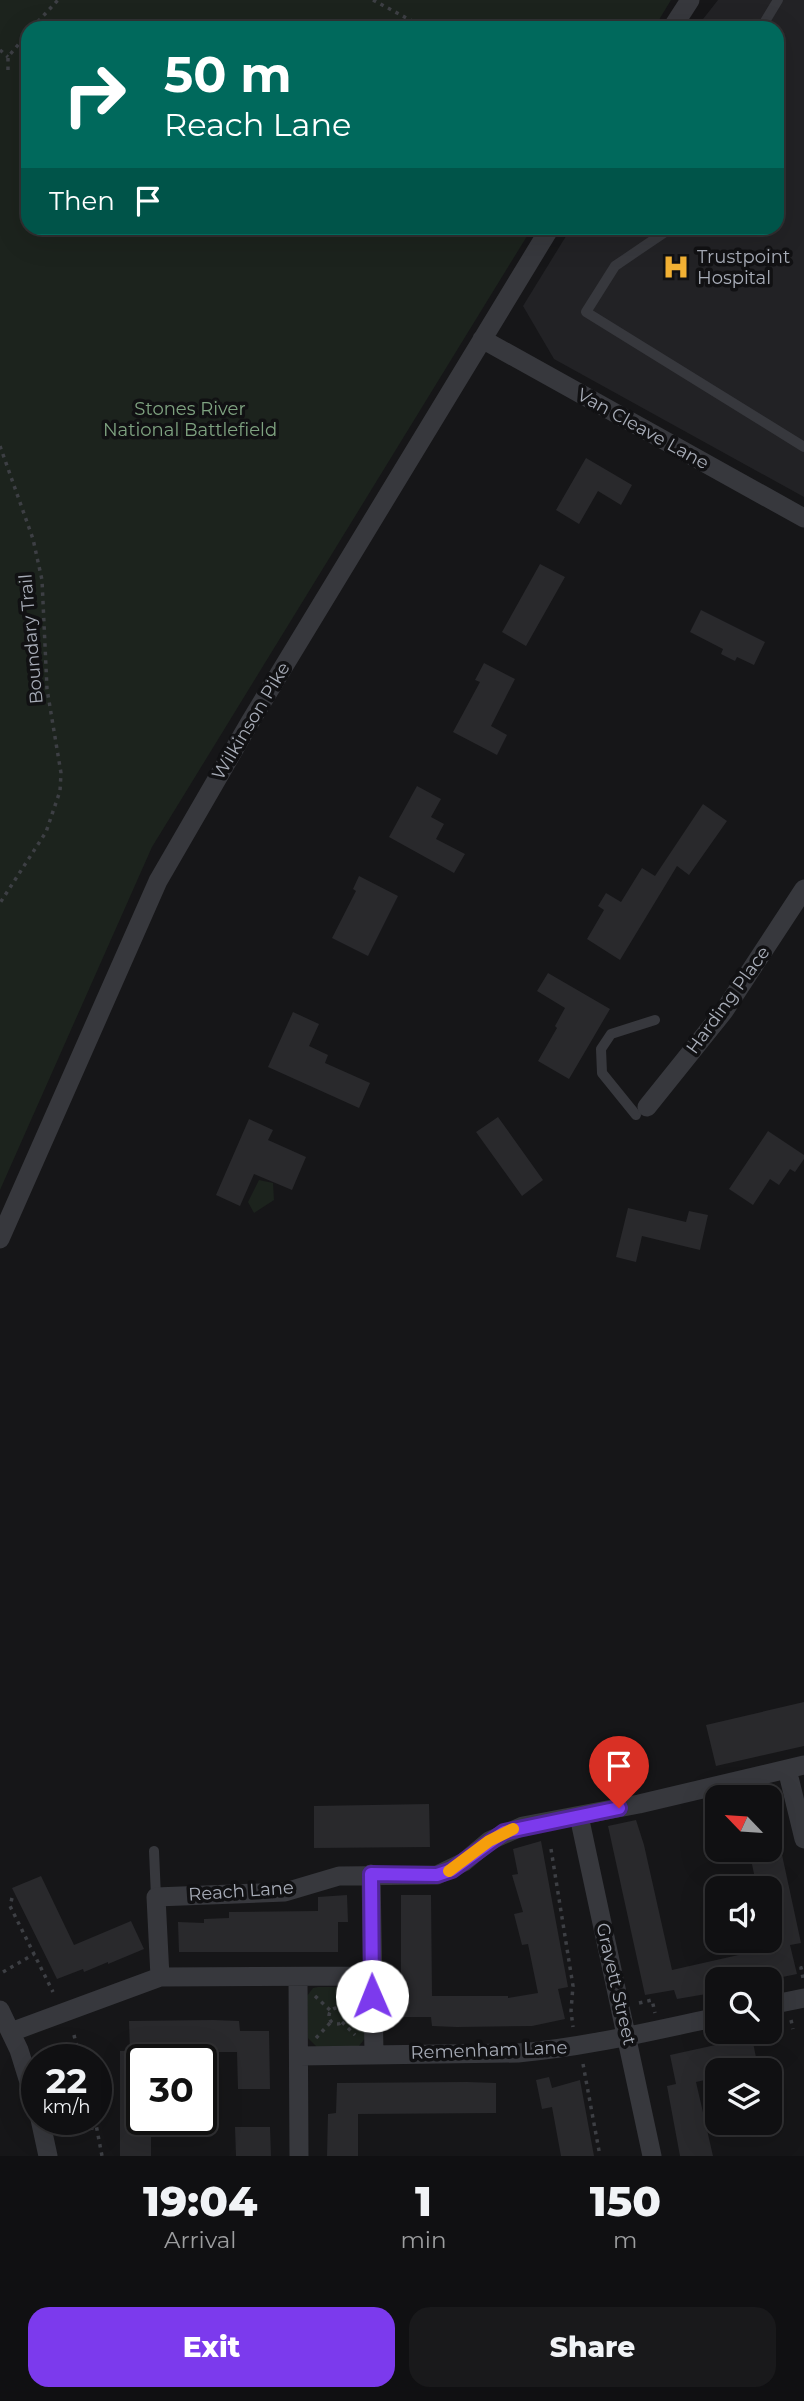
<!DOCTYPE html>
<html lang="en">
<head>
<meta charset="utf-8">
<style>
	:root { --surface:#101012; --page:#19191b; --text:#f1f3f6; --muted:#9c9d9f; --line:#303032; --accent:#7c3aed }
	body { margin:0; font-family:Montserrat,sans-serif; background:var(--page); color:var(--text); height:100vh; display:flex; flex-direction:column; font-size:26px; white-space:nowrap }
	* { box-sizing:border-box; margin:0 }
	p { font-size:23px; color:var(--muted) }
	.icon { flex:none; width:38px; height:38px; fill:none; stroke:currentColor; stroke-width:2; stroke-linecap:round; stroke-linejoin:round }
	.map { position:relative; height:2156px; overflow:hidden }
	.side { display:flex; flex-direction:column; background:var(--surface); flex:1 }
	.side>* { flex:none }
	.guide { position:absolute; left:21px; top:21px; width:763px; height:214px; border-radius:21px; box-shadow:0 7px 28px #0002,0 0 0 2px var(--line); background:#00695c; color:#fff; overflow:hidden }
	.needle { width:46px; rotate:295deg }
	.buttons { position:absolute; left:705px; top:1785px; display:grid; gap:14px }
	.buttons a { display:grid; place-items:center; width:77px; height:77px; border-radius:14px; background:var(--surface); box-shadow:0 7px 28px #0002,0 0 0 2px var(--line); font-size:35px }
	.speed { position:absolute; left:21px; top:2044px; display:flex; gap:14px; font-size:35px; font-weight:700; text-align:center }
	.speed>* { display:grid; place-content:center; width:91px; height:91px; border-radius:50%; background:var(--surface); box-shadow:0 7px 28px #0002,0 0 0 2px var(--line); line-height:1 }
	.speed small { font-size:18px; font-weight:400 }
	.speed .limit { border:4px solid #111; border-radius:10px; background:#fff; color:#111 }
	.pin { position:absolute; display:grid; place-items:center; width:60px; height:60px; color:#fff; margin:-72px -30px; border-radius:50% 50% 50% 0; rotate:-45deg; box-shadow:0 0 7px #0007 }
	.pin .icon { rotate:45deg }
	.me { position:absolute; width:77px; margin:-38px; rotate:359deg; stroke-linejoin:round; filter:drop-shadow(0 0 5px #0008) }
	.turn { display:flex; align-items:center; gap:24px; height:147px; padding:0 28px; font-size:32px }
	.turn .icon { width:91px; height:91px; stroke-width:2.5 }
	.turn b { display:block; font-size:49px; line-height:60px }
	.then { display:flex; align-items:center; height:66px; padding:0 28px; background:#0003; gap:14px; font-size:26px }
	.eta { display:flex; justify-content:space-evenly; align-items:center; height:119px; text-align:center }
	.eta b { font-size:42px; font-weight:800; line-height:49px }
	.action { display:flex; gap:14px; margin-top:auto; padding:14px 28px }
	.action a { flex:1; height:80px; border-radius:21px; background:var(--accent); color:#fff; font-size:28px; font-weight:800; line-height:80px; text-align:center }
	.action a+a { background:var(--page); color:var(--text) }
	.map>svg:first-child { display:block }
</style>
</head>
<body>
<div class="map">
<svg width="804" height="2156" viewBox="0 0 804 2156">
	<rect width="100%" height="100%" fill="#161618"/>
	<path fill="#222225" d="M718,0h86v497l-250,-138 -31,-53 48,-78h206v-200h-81z"/>
	<path fill="#1c231d" d="M0,0h671l-17,28h-626v200h504l-380,619 -152,343z
		M259,1180l14,3 1,17 -20,13 -6,-11z
		M318,1987h36l12,8v42l-7,9 -42,1 -9,-9 -1,-42 6,-8z"/>
	<path fill="#29292c" d="M586,458l46,27 -11,20 -23,-14 -19,33 -23,-14z
		M540,564l25,13 -39,69 -24,-14z
		M701,610l64,32 -11,23 -17,-8 -2,4 -14,-7 2,-5 -33,-17z
		M484,663l31,16 -24,47 16,9 -10,20 -44,-23 27,-50 -5,-2z
		M417,786l24,13 -10,18 13,7 -8,15 29,15 -11,19 -65,-36z
		M703,804l24,17 -38,54 -12,-9 -57,94 -33,-21 17,-29 -6,-4 8,-13 15,9 21,-34 13,8z
		M359,876l39,20 -30,60 -36,-18 24,-47 -3,-2z
		M548,973l62,36 -41,70 -31,-18 19,-33 -2,-2 10,-18 -28,-17z
		M293,1012l26,12 -10,22 19,9 -3,8 45,20 -11,25 -91,-41z
		M498,1117l45,63 -21,16 -46,-64z
		M249,1119l24,11 -5,10 38,17 -14,33 -38,-16 -14,32 -24,-11z
		M768,1131l36,24v4l-9,13 -5,-3 -11,16 -9,-6 -17,26 -24,-16z
		M628,1208l58,14 3,-11 19,4 -8,35 -58,-14 -6,26 -20,-5z
		M804,1702v44l-88,20 -10,-41z
		M429,1804l1,43 -116,1v-42z
		M636,1820l8,25 28,125 98,-22v-60h-13l-8,-38h32l20,93 -11,2 7,29 -24,5h-55v13l-41,7 -3,-9 -29,5 -37,-169z
		M541,1841l27,146 -10,2 7,30 -33,7 -75,1 -25,-1 -1,-9h-30v-122h30l1,101h76v2l30,-5 -10,-49 -6,1 -8,-31 9,-2 -11,-37 6,-1 -5,-25z
		M41,1876l33,69 57,-24 13,28 -36,15v-2l-24,10 -1,-3 -26,10 -45,-91z
		M347,1895l1,27h-10v30h-159l-1,-30 26,1v-4l25,-1v-6l89,-1v-14z
		M213,2020l26,1 1,10h29l1,58h-32l-1,-37h-87v8h-8v59h9v37h-31v-105h10l-1,-30z
		M752,2037l6,31 -40,2v7l-22,5 17,74h-33l-13,-70 9,-2 -6,-29z
		M549,2077l3,11 28,-8 14,76h-33l-9,-49 -10,2 -6,-29z
		M467,2082l29,1v30l-138,1v42h-31l1,-42 8,-1 1,-30z
		M235,2127h35l1,29h-35z"/>
	<g fill="none" stroke-linecap="round" stroke-linejoin="round">
		<path stroke="#3d3f44" stroke-width="3.5" stroke-dasharray="3.5 5" stroke-linecap="butt" d="M373,0l52,28
			M32,28l26,-28
			M0,50l8,7
			M8,70v-13l20,-24
			M0,446l33,93 9,41 5,109 14,84 -1,18 -14,41 -46,71
			M551,1849l22,137 -2,25 2,16
			M12,1898l-2,8 43,86
			M3,1972l31,-18
			M803,1978l-2,-10 3,-1
			M315,1996l16,15
			M639,2003l13,-3 3,13
			M329 2016a8 8 0 1 1 16 0a8 8 0 1 1-16 0Z
			M342,2010l14,-15
			M791,2020l2,9
			M342,2022l13,13
			M74,2035l6,25
			M316,2038l15,-16
			M583,2064l17,92
			M95,2119l7,37
			M65,2134l32,-7"/>
		<path stroke="#37383d" stroke-width="10" d="M761,28l17,-28
			M671,228l-56,38 -29,46 218,135
			M636,1115l-34,-42 -1,-24 10,-15 44,-14
			M154,1851l2,46"/>
		<path stroke="#37383d" stroke-width="19" d="M672,28l18,-28
			M482,339l322,179
			M647,1107l77,-96 80,-122
			M0,1239l158,-358 92,-159 300,-494
			M787,1769l17,70
			M579,1816l73,340
			M371,1874l3,180
			M160,1977l-4,-80 129,-5 54,-16 98,-1 27,-13 25,-21 34,-15 116,-22 165,-39
			M298,1978l1,178
			M770,2005l34,-7
			M0,2010l19,40 18,58
			M11,2032l149,-55 212,-1
			M299,2056l219,-3c68,-6 133,-22 200,-36
			M40,2119l8,37"/>
	</g>
	<g fill="none" stroke-linecap="round" stroke-linejoin="round">
		<g stroke="#51269a" stroke-width="18">
			<path id="route" d="M372,1996l-1,-122 66,1 15,-5 52,-38 115,-24"/>
		</g>
		<use href="#route" stroke="#7c3aed" stroke-width="12"/>
		<path stroke="#f59e0b" stroke-width="12" d="M449,1871l40,-30 24,-12"/>
	</g>
	<defs>
		<g id="hospital-bare" transform="scale(2.1)"><path d="M-5-5h3v3.5h4V-5h3V5h-3V1.5h-4V5h-3Z" fill="#f2b134" stroke="#111113" stroke-width="2.5" paint-order="stroke"/></g>
	</defs>
	<g fill-rule="evenodd">
		<use href="#hospital-bare" x="676" y="267"/>
	</g>
	<g text-anchor="middle" stroke-width="7" stroke-linejoin="round" paint-order="stroke">
		<g font-size="18" fill="#a8adb8" stroke="#111113" text-anchor="start">
			<text x="697" y="263">Trustpoint<tspan x="697" dy="21">Hospital</tspan></text>
		</g>
		<g font-size="18" fill="#7fa381" stroke="#111113">
			<text x="190" y="415">Stones River<tspan x="190" dy="21">National Battlefield</tspan></text>
		</g>
		<g font-size="18" fill="#a8adb8" stroke="#111113">
			<text transform="translate(643 429) rotate(29)" y="6">Van Cleave Lane</text>
			<text transform="translate(31 639) rotate(-95)" y="6">Boundary Trail</text>
			<text transform="translate(251 721) rotate(-59)" y="6">Wilkinson Pike</text>
			<text transform="translate(728 1000) rotate(-54)" y="6">Harding Place</text>
			<text transform="translate(241 1891) rotate(-4)" y="6">Reach Lane</text>
			<text transform="translate(616 1984) rotate(77)" y="6">Gravett Street</text>
			<text transform="translate(489 2050) rotate(-2)" y="6">Remenham Lane</text>
		</g>
	</g>
</svg>
<div class="buttons">
<a><svg class="needle" viewBox="-14 -14 28 28"><path d="M0-13l5 13h-10z" fill="#e53935"/><path d="M0 13l5-13h-10z" fill="#9c9d9f"/></svg></a>
<a><svg class="icon" aria-label="sound" viewBox="0 0 24 24"><path d="M4 9h4l5-4v14l-5-4H4zM17 9q2 3 0 6"/></svg></a>
<a><svg class="icon" aria-label="search" viewBox="0 0 24 24"><circle cx="10" cy="10" r="6"/><path d="M15 15l6 6"/></svg></a>
<a><svg class="icon" aria-label="layers" viewBox="0 0 24 24"><path d="M12 4l9 5-9 5-9-5zM3 14l9 5 9-5"/></svg></a>
</div>
<div class="speed"><div>22<small>km/h</small></div><div class="limit">30</div></div>
<div class="pin" style="left:619px;top:1808px;background:#d93025"><svg class="icon" aria-label="arrive" viewBox="0 0 24 24"><path d="M6 21V4h12l-3 4 3 4H6"/></svg></div>
<svg class="me" style="left:372px;top:1996px" viewBox="-20 -20 40 40"><circle r="19" fill="#fff"/><path d="M0-13L10 11 0 6-10 11z" fill="#7c3aed"/></svg>
<div class="guide">
<div class="turn"><svg class="icon" aria-label="right" viewBox="0 0 24 24"><path d="M7 20v-9h11M14 6l5 5-5 5"/></svg><div><b>50 m</b>Reach Lane</div></div>
<div class="then">Then<svg class="icon" aria-label="arrive" viewBox="0 0 24 24"><path d="M6 21V4h12l-3 4 3 4H6"/></svg></div>
</div>
</div>
<section class="side">
<div class="eta">
<div><b>19:04</b><p>Arrival</p></div>
<div><b>1</b><p>min</p></div>
<div><b>150</b><p>m</p></div>
</div>
<div class="action"><a>Exit</a><a>Share</a></div>
</section>
</body>
</html>
